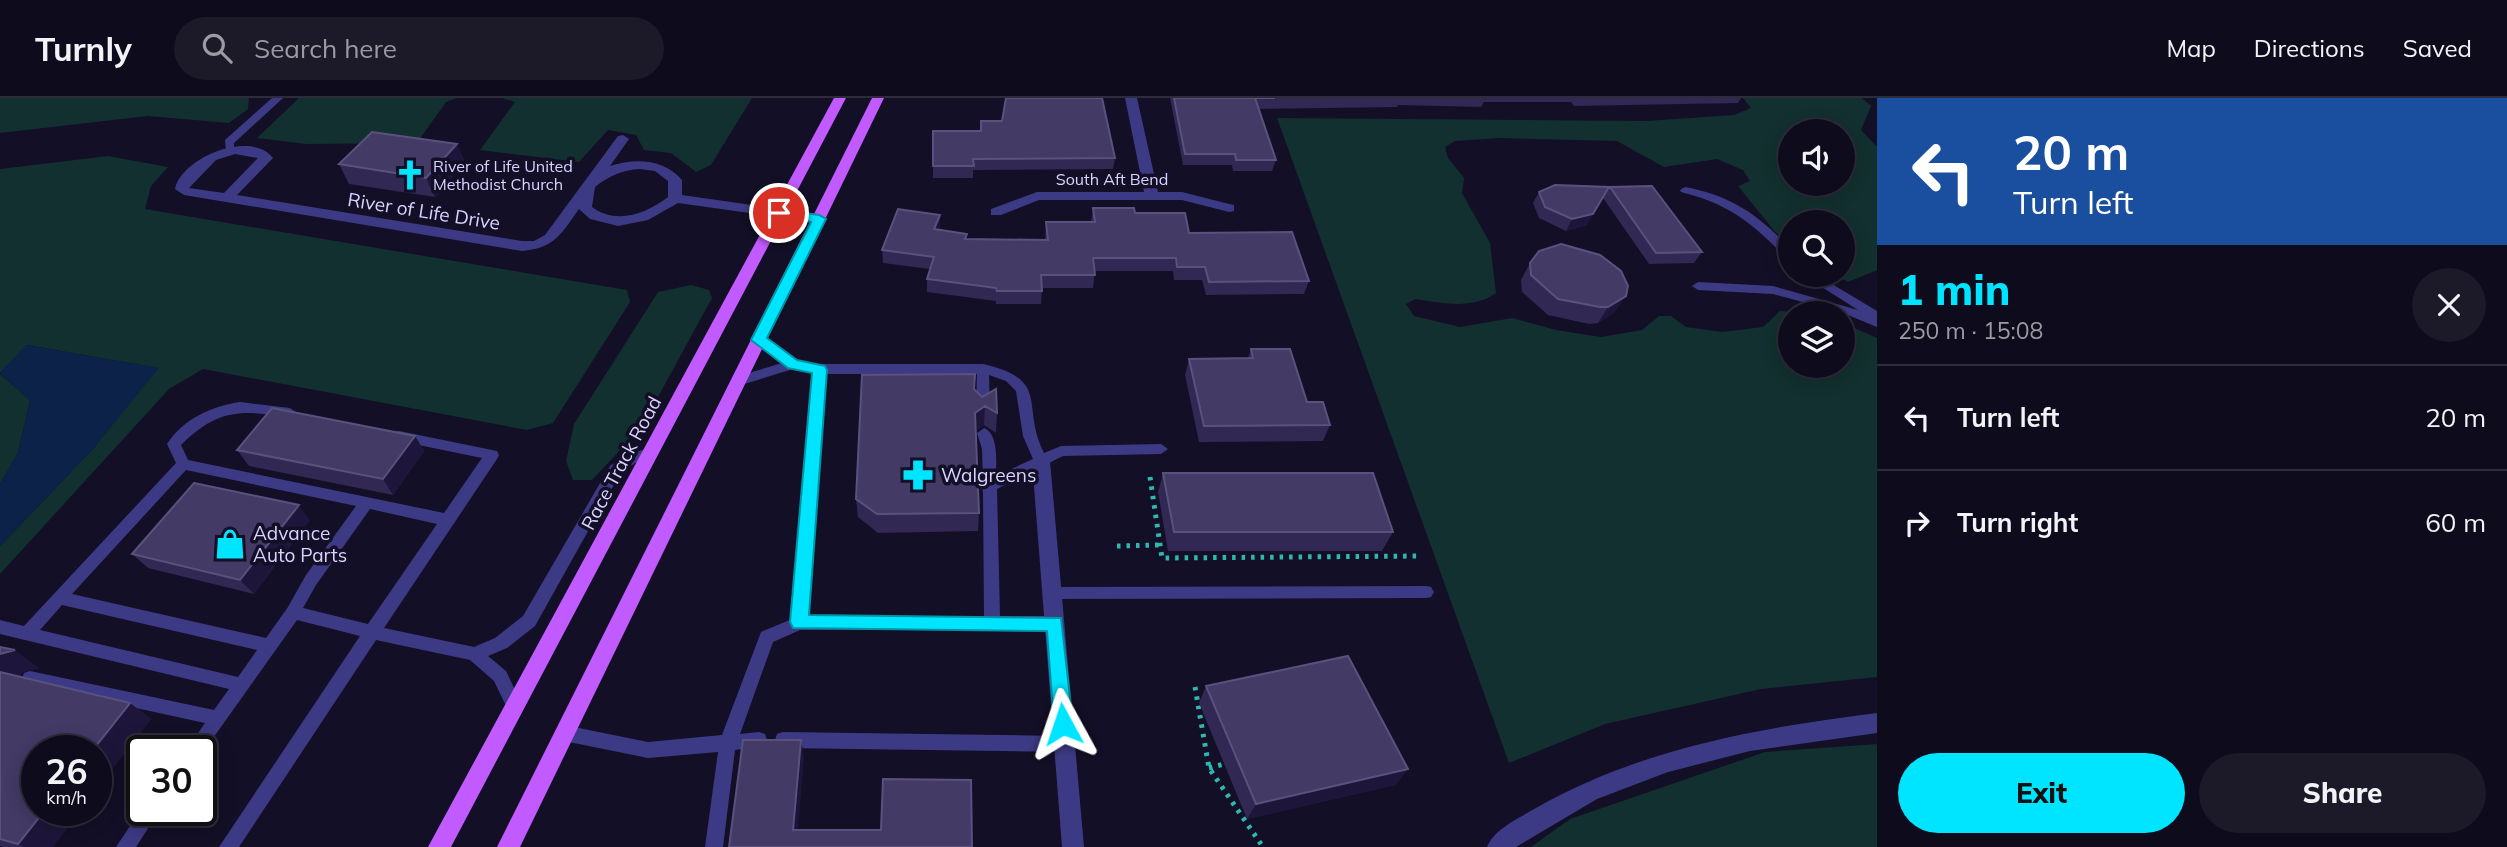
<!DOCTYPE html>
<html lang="en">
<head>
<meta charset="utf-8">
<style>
	:root { --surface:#0e0b1c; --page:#1c1929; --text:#f1f3f6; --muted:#9b9ba3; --line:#2e2b3b; --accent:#00e5ff }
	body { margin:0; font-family:Mulish,sans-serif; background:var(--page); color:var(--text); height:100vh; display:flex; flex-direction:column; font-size:26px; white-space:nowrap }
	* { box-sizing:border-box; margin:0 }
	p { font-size:23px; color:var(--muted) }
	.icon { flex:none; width:38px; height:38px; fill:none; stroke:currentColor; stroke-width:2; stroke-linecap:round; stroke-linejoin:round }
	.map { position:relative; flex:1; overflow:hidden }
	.side { display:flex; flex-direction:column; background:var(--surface); width:630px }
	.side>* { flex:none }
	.top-card { background:#1a4fa0; color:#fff; overflow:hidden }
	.controls { position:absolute; left:1778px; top:21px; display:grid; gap:14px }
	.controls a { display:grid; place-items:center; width:77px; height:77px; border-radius:50%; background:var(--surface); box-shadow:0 4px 18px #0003,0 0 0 2px var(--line); font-size:35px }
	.speed { position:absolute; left:21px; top:637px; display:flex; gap:14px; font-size:35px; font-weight:700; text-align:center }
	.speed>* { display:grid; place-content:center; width:91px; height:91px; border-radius:50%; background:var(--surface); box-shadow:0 4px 18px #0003,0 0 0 2px var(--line); line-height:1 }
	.speed small { font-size:18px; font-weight:400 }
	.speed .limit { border:4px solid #111; border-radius:10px; background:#fff; color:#111 }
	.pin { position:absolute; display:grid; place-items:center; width:60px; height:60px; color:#fff; margin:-30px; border:4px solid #fff; border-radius:50%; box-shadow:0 2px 7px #0007 }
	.me { position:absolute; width:77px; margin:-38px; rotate:355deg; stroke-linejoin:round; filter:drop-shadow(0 0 5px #0008) }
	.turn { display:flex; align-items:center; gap:24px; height:147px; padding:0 21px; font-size:32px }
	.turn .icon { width:91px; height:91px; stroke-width:2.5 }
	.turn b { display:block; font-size:49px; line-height:60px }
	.round { display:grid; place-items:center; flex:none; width:74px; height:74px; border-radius:37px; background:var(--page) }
	.summary { display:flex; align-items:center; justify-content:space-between; height:119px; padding:0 21px }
	h1 { font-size:42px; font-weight:800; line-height:52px; color:var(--accent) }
	.primary-button { display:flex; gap:14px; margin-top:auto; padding:14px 21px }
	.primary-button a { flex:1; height:80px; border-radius:42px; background:var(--accent); color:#111; font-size:28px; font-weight:800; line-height:80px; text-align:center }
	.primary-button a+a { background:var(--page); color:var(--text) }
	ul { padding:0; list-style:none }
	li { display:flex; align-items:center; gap:21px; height:105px; padding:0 21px; border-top:2px solid var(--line) }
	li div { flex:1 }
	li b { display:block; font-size:26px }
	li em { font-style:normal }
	header { display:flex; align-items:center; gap:42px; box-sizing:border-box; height:98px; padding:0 35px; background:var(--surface); border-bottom:2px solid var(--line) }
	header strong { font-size:33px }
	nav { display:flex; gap:38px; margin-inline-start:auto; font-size:24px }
	.search { width:490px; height:63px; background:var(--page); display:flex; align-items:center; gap:18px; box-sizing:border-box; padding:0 24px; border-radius:38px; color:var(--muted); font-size:26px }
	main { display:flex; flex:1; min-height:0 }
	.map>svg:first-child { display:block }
</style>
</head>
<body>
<header>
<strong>Turnly</strong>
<div class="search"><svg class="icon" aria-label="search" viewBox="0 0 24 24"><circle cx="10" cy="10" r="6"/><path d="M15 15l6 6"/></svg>Search here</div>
<nav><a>Map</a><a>Directions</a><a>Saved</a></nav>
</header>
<main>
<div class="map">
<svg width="1877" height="749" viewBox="0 0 1877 749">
	<rect width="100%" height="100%" fill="#130f26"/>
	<path fill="#12302f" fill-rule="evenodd" d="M0,0h249l-1,11 -19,14 -81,-7 -148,17z
		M299,0h158l-11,4 -29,41 -111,1 -49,-6z
		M502,0h250l-41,67 -15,7 -25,-19 -27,-3 -8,-15 -28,-5 -29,32 -99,-12 35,-48z
		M1743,0h119l9,8 -10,24 16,17v123l-29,12 -14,-7h9v-53h-53v23l-15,-13 -37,-46 12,-5 -7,-11 -26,-11 -53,8 -47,-26 -118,-3 -44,3 -10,6 3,11 16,20 -2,15 28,50 6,50c-23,17 -54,10 -81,6l-9,5 8,12 46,11 52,-9 44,12 45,7 41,-7 17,-14h12l15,11 36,5 41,-5 17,-16 25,2h-15v53h53v-43l34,15v339l-116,12 -156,35 -96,39 -232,-645 370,3 87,-6 17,-7zM1790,33h53v53h-53z
		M108,58l60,11 -17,19 -6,23 482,81 3,12 -77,121 -26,7 -324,-61 -34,20 -169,185v-28l92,-96 66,-82 -131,-23 -27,28v-204z
		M691,187l18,5 3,8 -71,130 -49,52h-19l-7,-19 8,-37 84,-132z
		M0,276l30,26 -12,53 -18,31z
		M1877,646v103h-346l39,-28 195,-67z"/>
	<path fill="#0c2248" d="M26,247l133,23 -67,82 -92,96v-62l18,-31 12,-52 -30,-28z"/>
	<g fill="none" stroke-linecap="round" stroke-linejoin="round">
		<path stroke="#2fb8b0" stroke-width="5" stroke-dasharray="3.5 6" stroke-linecap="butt" d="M1150,379l12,81 258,-2
			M1117,448l43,-1
			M1195,589l14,81 54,79
			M1209,670l15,-4"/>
		<path fill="#3d3a85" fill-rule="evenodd" d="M272,0h11l-49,45v8h-8l-1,-11z
			M1685,89c47,9 72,27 105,61v11l-4,-1c-33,-35 -57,-54 -105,-66l-1,-2z
			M1803,177h14l60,36v16l-34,-14 -70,-19 -75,-4 -6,-4 6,-4 75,4 85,24z
			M759,238l38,24 17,4h169c69,16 37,41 61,89l17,-7 100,-2 7,5 -7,5 -98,2 -66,33 3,127h55l6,2 2,5 -2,5 -6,2h-255l-27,12 -33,92 19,-2 6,2 2,6 -2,6 -30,4 -12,97h-18l13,-95 -70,6 -84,-17 -6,-2 -2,-6 2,-6 6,-2 84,17 74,-7 39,-103 31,-13 21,-246 -20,-4 -55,17 -5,-2 -2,-3 2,-3 49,-15 -27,-20 -2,-3zM826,276h151l-1,35 7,5 7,-5 -1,-34 17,6 10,10 7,45 10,23 -37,17c0,-14 3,-42 -12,-48l-7,5 5,16 1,34 -3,4 3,4 1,125h-177z
			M240,304l50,6 7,5 -7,5c-48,-9 -73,-9 -109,27l7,15 256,53 38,-55 -83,-17 -7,-5 2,-4 5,-1 98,20 2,4 -2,4 -113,169 90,19 21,-9 28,-22 87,-150 15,-11 25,-7 7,5 -2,4 -20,6 -15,11 -85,152 -28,22 -19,8 18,15 16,34 -2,5 -6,3 -6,-3 -14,-29 -24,-21 -94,-20 -137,207h-20l141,-211 -63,-16 -96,135v-4h-15l19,-28 -175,-38 -6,-2 -2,-5 2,-5 6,-2 184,39 15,-21 -229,-55v-14l24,6 152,-163 -9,-19c16,-25 45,-38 73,-42zM186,372l170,36 -50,69 -18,32 -22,31 -194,-44zM370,411l67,15 -69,100 -65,-16 13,-23zM62,507l195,45 -19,27 -198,-47z
			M1426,488l5,1 3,5 -3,5 -5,1 -374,1 -5,-1 -3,-5 3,-5 5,-1z
			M783,634l282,4 6,2 2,6 -2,6 -6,2 -282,-4 -6,-2 -2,-6 2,-6z
			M142,710v2h18l-24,37h-20z"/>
		<path fill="#3d3a85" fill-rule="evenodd" d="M1125,0h12l21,94h24l47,12 5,1v6l-5,1 -47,-12h-143l-38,15h-10v-6l46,-17h107z
			M623,37l6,4 -19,27c26,-8 53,-7 72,14v15l97,14 7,4 -7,4 -101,-14 -30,17 -30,6 -28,-7 -11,-10c-18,25 -24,39 -57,42l-338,-56 -9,-6c6,-31 76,-60 98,-31l-36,37 285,46h12l11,-6 73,-99zM235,56l23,4 -34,35 -35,-5 27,-28zM640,71l15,2 13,10v16c-22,17 -52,28 -76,10l3,-20c14,-11 27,-17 45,-18z
			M1041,356l6,2 3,5 34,386h-22l-30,-386 3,-5z
			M1877,615v20l-127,18 -82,21 -71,27 -81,48h-29c7,-18 32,-29 49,-39 106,-60 222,-80 341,-95z"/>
		<path fill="#c25bff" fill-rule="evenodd" d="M834,0h12l-59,112 27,4 58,-116h12l-364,749h-23l313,-625 -27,-4 -332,629h-23z"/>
	</g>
	<path fill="#312854" d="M1170,0h571l-3,5 -164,3 -3,-4h-87l-3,5 -83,-2 -1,2 -139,2 18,51 -4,11h-39l-1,-6h-49z
		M981,23l134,37 -2,11 -140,1v8h-40v-47h48z
		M457,46l8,19 -30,34 -86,-13 -10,-20z
		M1610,89l92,65 -8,11 -45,1 -46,-66z
		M1539,94l48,33 -21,6 -27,-13 -6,-15z
		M1093,110l42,5 54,20 120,48 -5,13 -98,1 -4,-15h-28l-1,-9h-78l-2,17h-51l-1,16h-45v-3l-69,-9v-13l3,-10 -47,-6 -1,-13 58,-35 -1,15 27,9 79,1 1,-18h45z
		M1539,153l76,61 -17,11 -9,1 -41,-9 -26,-23 -1,-12 9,-17z
		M1251,251l79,76 -7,16 -124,1 -14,-67 4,-16 59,-1z
		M974,291l8,8 15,16 -1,20 -12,-8 -8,6 3,82 -1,18 -100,2 -20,-16 -2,-18z
		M415,338l9,15 -31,44 -144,-29 -12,-16z
		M1163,375l230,59 -11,19h-214l-10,-59z
		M310,422l-56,74 -106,-26 -16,-14z
		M0,549l39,21 -17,4 -2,5 110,26 21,16 -55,71v-39l-43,96h-49l-4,-1z
		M1206,588l202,83 -13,16 -148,34 -48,-116z"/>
	<path fill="#1d163a" d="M457,46l8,19 -30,34 -9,-19z
		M1609,89l-22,38 -21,6 6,-12z
		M940,117v13l-5,15 -1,-14z
		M1626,198l-11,16 -17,11 10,-16z
		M985,308l-1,19 -9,7v-19z
		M415,338l9,15 -31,44 -10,-16z
		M299,407l11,15 -56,74 -14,-14z
		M15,552l24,18 -17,4 -2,7 -20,-5v-20z
		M130,605l21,16 -55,71v-39h-4z
		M801,642l3,16 -7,88 -4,-14z
		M1408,671l-13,16 -148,34 9,-15z
		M45,712h36l-28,37h-29l-6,-3z"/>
	<path fill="#433a66" stroke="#5a527e" stroke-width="2" d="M1006,0h96l13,60 -142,1 1,7h-41v-35h48v-10h21z
		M1174,0h101h-20l21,62h-40l-1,-6h-50z
		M372,34l85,12 -31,34 -87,-14z
		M1555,87l54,2 -16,27 -21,5 -27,-12 -6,-15z
		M1652,88l50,66 -46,1 -46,-66z
		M1093,110h41l1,5h50l4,20 103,-1 17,49 -100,1 -4,-15h-28l-1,-9h-83l2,17h-54l1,16h-45l-1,-3 -69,-9 7,-22 -52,-7 16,-41 42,6 -6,14 33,5 -2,5 83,1 -2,-18h49z
		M1561,146l39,11 21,16 7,15 -2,10 -18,11h-8l-42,-8 -27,-24 -1,-12 9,-12z
		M1251,251h39l17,53h16l7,23 -126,1 -15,-67 64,-1z
		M975,276l-1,15 8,8 14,-8 1,24 -12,-7 -10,7 4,100 -102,1 -21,-15 6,-124z
		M272,310l143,28 -32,43 -146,-29z
		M1163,375h210l20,59h-219z
		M194,385l105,22 -59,75 -108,-26z
		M0,549l15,3 -15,4z
		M1348,558l60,113 -152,35 -50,-118z
		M0,574l130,31 -38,48h-55v59h8l-27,34 -18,-5z
		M743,642h58l-8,90h88l2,-51 88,1 1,67h-243z"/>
	<path fill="#00e5ff" stroke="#0095a6" stroke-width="2" d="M779,111l40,6 7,4 -59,119 30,22 28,6 2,4 -18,245 252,3 12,106 -3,7 -7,2 -7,-2 -2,-7 -7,-93 -254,-3 -3,-6 22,-249 -24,-5 -37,-28 60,-118 -37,-6v-6z"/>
	<defs>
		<g id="church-bare" transform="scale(2.415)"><path d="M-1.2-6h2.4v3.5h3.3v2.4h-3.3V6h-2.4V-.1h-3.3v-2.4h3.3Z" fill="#00e5ff" stroke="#130f26" stroke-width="2.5" paint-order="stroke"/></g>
		<g id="pharmacy-bare" transform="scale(2.415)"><path d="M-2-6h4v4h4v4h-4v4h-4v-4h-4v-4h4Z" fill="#00e5ff" stroke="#130f26" stroke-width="2.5" paint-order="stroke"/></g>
		<g id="shop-bare" transform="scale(2.415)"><path d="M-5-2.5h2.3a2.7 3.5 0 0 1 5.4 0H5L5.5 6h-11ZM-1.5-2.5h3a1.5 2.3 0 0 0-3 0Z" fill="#00e5ff" stroke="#130f26" stroke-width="2.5" paint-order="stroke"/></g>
	</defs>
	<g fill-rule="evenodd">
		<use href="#church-bare" x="410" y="77"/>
		<use href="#pharmacy-bare" x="918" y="377"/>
		<use href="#shop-bare" x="230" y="446"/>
	</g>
	<g text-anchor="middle" stroke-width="7" stroke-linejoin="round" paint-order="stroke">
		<g font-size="16" fill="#d9d4ff" stroke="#130f26" text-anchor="start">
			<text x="433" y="74">River of Life United<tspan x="433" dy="18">Methodist Church</tspan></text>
		</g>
		<g font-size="16" fill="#d9d4ff" stroke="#130f26">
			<text x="1112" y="87">South Aft Bend</text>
		</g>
		<g font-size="19" fill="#d9d4ff" stroke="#130f26">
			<text transform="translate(424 113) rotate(9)" y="7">River of Life Drive</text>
			<text transform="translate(621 365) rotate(-62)" y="7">Race Track Road</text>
		</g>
		<g font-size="19" fill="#d9d4ff" stroke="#130f26" text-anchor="start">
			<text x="941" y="384">Walgreens</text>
			<text x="253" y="442">Advance<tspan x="253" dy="22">Auto Parts</tspan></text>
		</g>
	</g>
</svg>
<div class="controls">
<a><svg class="icon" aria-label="sound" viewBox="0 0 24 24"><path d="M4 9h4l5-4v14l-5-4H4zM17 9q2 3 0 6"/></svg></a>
<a><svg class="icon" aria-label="search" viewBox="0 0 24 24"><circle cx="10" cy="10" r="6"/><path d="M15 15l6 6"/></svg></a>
<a><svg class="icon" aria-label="layers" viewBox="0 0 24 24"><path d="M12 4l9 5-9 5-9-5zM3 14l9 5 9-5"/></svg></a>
</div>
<div class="speed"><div>26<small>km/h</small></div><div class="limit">30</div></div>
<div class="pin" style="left:779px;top:115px;background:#d93025"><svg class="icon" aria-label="arrive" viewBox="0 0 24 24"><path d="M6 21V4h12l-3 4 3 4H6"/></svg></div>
<svg class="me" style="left:1063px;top:626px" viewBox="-20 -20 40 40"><path d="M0-17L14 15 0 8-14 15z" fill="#00e5ff" stroke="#fff" stroke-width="4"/></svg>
</div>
<section class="side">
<div class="top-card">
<div class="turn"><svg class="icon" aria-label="left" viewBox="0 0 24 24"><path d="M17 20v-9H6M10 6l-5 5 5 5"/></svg><div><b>20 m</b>Turn left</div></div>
</div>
<div class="summary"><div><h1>1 min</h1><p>250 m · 15:08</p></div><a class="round"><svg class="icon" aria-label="close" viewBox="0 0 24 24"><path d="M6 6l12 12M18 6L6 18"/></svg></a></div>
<ul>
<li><svg class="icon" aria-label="left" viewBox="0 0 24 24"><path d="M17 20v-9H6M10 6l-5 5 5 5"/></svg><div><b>Turn left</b></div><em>20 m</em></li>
<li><svg class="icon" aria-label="right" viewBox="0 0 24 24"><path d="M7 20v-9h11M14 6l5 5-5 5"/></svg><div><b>Turn right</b></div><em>60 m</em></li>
</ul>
<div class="primary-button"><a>Exit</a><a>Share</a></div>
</section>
</main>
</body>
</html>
